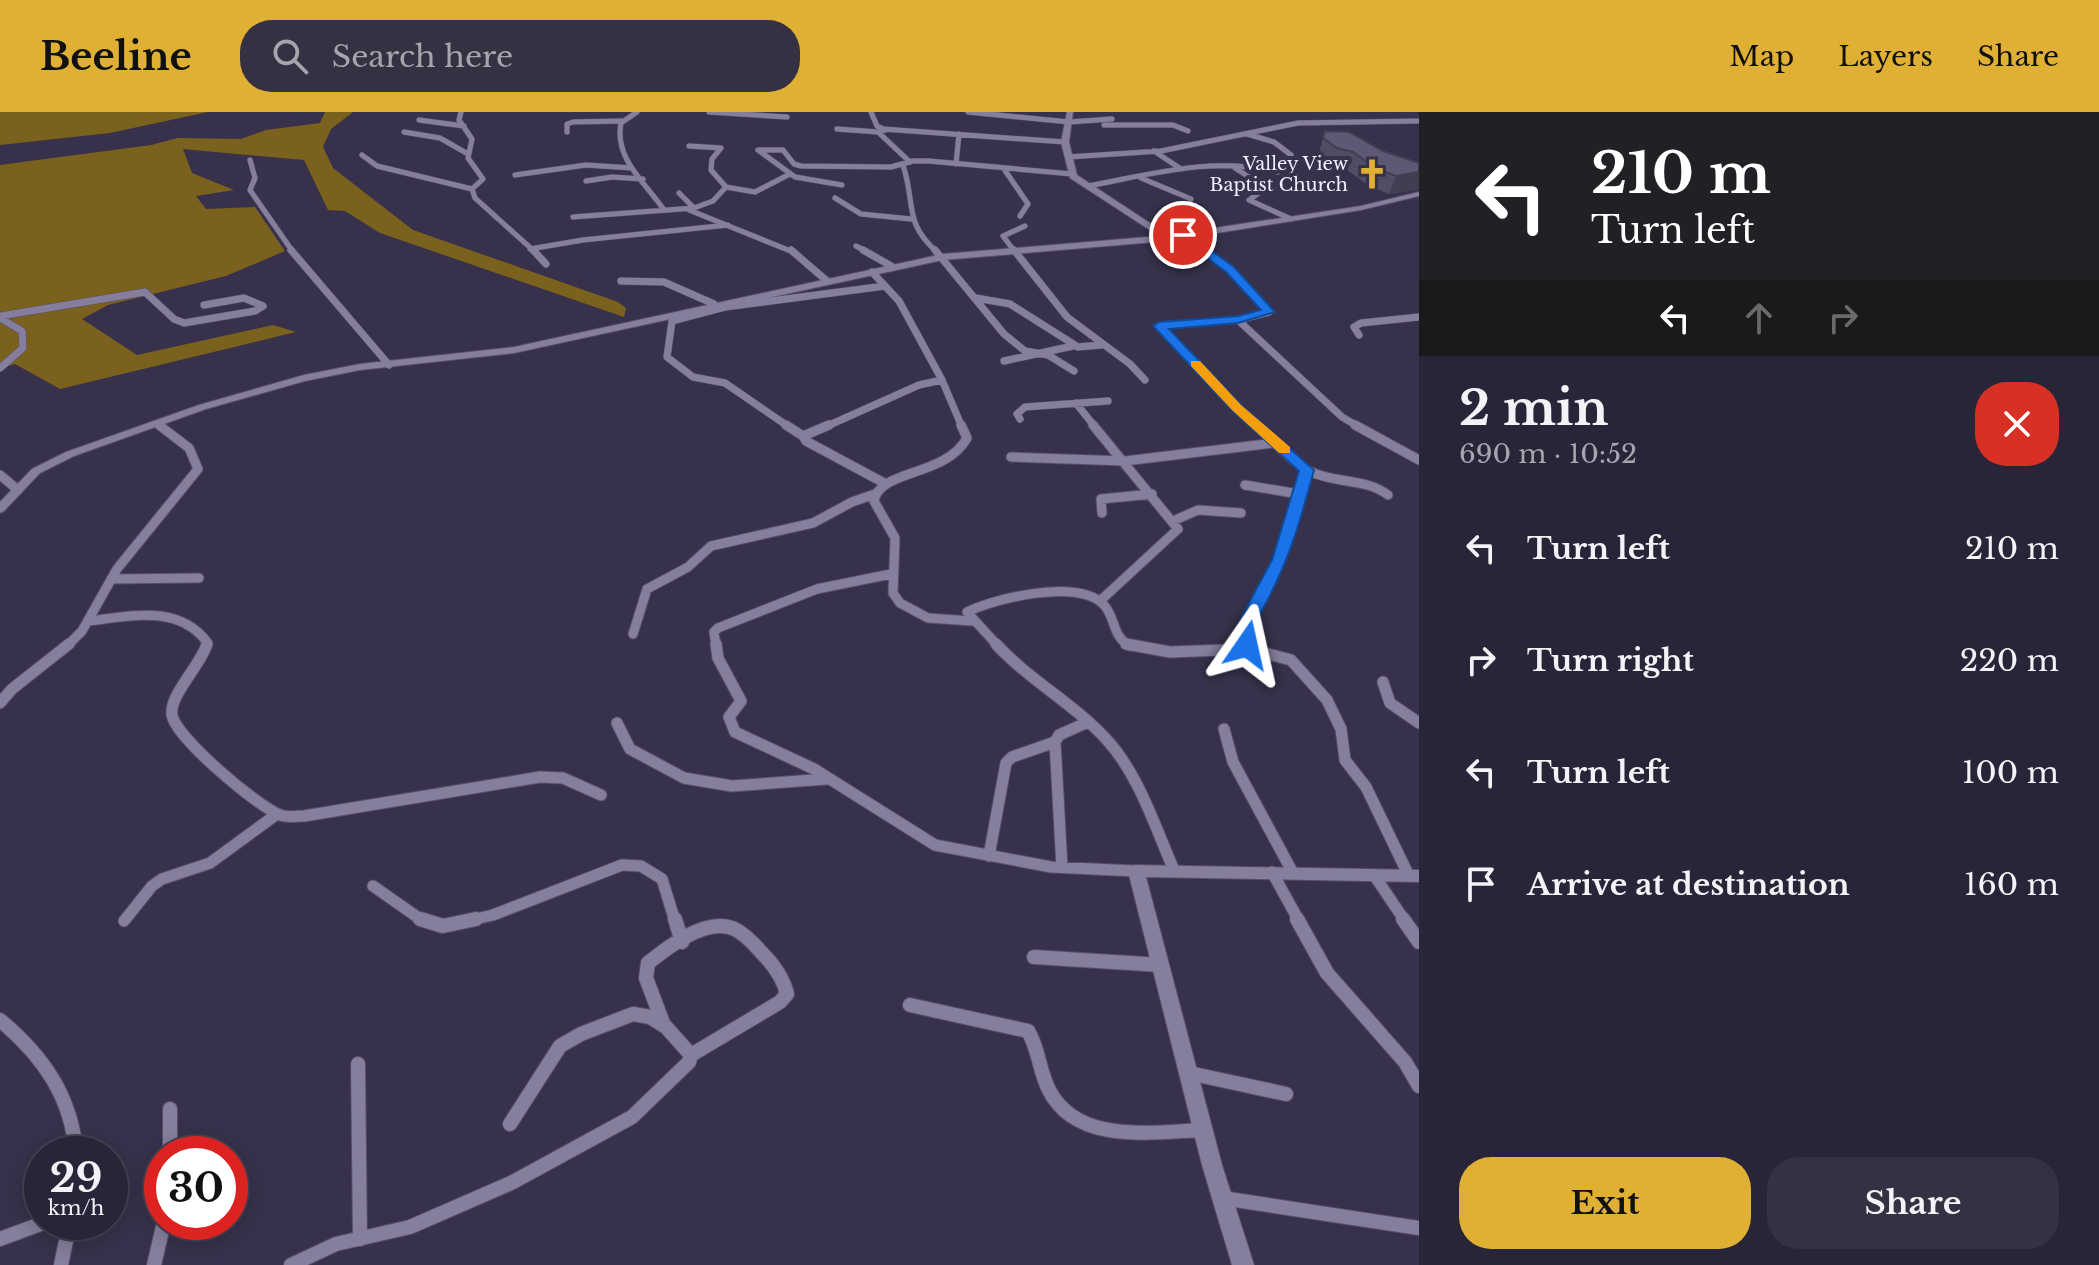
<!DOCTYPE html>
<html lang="en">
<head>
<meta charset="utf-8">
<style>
	:root { --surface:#292538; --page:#353143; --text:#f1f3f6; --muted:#a5a5ae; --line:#454253; --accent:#dfb034 }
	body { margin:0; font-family:"Libre Baskerville",serif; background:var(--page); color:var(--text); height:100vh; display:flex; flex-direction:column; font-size:30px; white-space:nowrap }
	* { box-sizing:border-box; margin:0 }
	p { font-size:26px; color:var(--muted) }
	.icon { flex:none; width:44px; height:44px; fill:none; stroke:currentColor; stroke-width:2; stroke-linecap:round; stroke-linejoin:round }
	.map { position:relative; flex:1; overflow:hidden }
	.side { display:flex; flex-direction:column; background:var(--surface); width:680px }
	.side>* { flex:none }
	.banner { background:#202124; color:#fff; overflow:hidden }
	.speed { position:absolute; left:24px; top:1024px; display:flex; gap:16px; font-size:40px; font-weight:700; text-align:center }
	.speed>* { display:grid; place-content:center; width:104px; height:104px; border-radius:50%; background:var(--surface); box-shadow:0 4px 20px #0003,0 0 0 2px var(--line); line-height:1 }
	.speed small { font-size:20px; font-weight:400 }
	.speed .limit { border:12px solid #d22; background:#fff; color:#111 }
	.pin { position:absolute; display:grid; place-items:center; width:68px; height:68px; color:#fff; margin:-34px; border:4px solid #fff; border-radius:50%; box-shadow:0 2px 8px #0007 }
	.me { position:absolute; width:88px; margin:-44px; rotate:11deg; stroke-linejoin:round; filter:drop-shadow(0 0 6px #0008) }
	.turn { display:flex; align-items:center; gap:28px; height:168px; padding:0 40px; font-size:36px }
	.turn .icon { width:104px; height:104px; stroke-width:2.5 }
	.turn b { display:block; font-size:56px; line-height:68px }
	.lanes { display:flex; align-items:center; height:76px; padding:0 40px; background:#0003; justify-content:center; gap:40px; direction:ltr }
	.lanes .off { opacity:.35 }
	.round { display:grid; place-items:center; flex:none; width:84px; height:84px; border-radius:32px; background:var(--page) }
	.summary { display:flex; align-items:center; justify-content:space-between; height:136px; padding:0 40px }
	h1 { font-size:48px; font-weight:700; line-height:60px }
	.button { display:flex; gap:16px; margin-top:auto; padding:16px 40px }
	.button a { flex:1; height:92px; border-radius:32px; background:var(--accent); color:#111; font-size:32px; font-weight:700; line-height:92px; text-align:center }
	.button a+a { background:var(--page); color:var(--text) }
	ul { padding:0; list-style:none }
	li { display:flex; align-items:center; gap:24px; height:112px; padding:0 40px }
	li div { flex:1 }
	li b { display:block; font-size:30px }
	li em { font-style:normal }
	header { display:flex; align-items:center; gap:48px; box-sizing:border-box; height:112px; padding:0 40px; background:var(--accent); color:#111 }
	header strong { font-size:38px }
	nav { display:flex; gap:44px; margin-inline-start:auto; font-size:28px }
	.search { width:560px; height:72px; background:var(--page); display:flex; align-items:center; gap:20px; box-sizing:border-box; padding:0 28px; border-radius:32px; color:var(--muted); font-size:30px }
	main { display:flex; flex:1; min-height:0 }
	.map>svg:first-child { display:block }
</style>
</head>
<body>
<header>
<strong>Beeline</strong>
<div class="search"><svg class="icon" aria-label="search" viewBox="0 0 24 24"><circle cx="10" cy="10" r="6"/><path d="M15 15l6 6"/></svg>Search here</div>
<nav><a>Map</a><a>Layers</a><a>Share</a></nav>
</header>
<main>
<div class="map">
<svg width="1419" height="1153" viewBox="0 0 1419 1153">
	<rect width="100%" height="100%" fill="#37314b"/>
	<path fill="#7b611e" d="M0,0h208l-98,21 -110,12z
		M325,0h28l-22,17 -8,18 10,21 80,62 205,72 8,6 -2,9 -244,-84 -35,-22 -17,-1 -24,-50 -121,-11 9,24 42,17 -38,6 10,13 49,-2 30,44 -59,25 -118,29 -26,14 55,36 136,-30 23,7 -236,57 -45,-25 -15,4v-203l151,-20 27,-7 63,1 25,-9 54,-7z"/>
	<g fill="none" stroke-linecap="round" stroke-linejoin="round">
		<g stroke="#564f66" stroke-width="6">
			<path id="street-far4" d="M461,0l-2,8 13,19 -4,19 15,21 -11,10 3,9 60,54
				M637,0l-16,11c-7,36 24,59 43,87
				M709,0l78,5
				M871,0l6,14 6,3 182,13
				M968,0l101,10 43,-3
				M419,8l45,6
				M1104,13h69l15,6
				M837,17l41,3
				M885,18l-7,2 32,30
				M404,20l36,6 28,16
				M567,20v-8l6,-2 49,-1
				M1247,22l27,8 17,13
				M1154,39l27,18
				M362,43l15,11 95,23
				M1068,45l93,-6 137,-28 121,-2
				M250,48l5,18 -5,12 43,62
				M956,52l3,-30
				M903,53c13,39 0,57 34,87
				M1235,56l31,20 -17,12 42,19
				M1004,57l24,35 -8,12
				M515,63l71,-10 46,3
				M1141,66l50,21
				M586,69l26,-4 31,2
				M842,73l-47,-8 -37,-27h25l11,14 7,2 90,1 22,-6h16l143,13
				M1088,74c64,-12 125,-30 190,-14
				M726,75l29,5 35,-18
				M1215,77l41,-9
				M679,81l15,15
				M835,86l26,16 50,5
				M689,98l104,42
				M573,105l121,-9 19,-7 13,-14 -15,-17 1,-11 9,-11 -32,-2
				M1183,123l24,17
				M856,134l11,6
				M530,137l53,-9 145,-15
				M1015,140l-12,-16 22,-10"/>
		</g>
		<g stroke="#564f66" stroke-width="8">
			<path id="street-far3" d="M291,138l98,115
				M533,138l13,14
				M791,138l36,31
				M863,138l30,17
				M935,138l69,84 21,17 23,4 26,16
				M1014,138l53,67 63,47 15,16
				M1204,138l26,19 39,43 -31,8
				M872,160l27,29 43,79 20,47
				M621,169l43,1 50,22
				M976,186l34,6 68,43 23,-2
				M0,204l145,-24 29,27 10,4 71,-12 8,-5 -19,-8 -40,7
				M0,206l22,13 1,17 -23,20
				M1359,223l-5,-8 7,-4 58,-6
				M1004,249l69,-15
				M1076,291l19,24
				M1020,307l-3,-5 8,-7 83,-6
				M158,312l4,3
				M789,315l-64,-44 -32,-6 -26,-20 5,-36 53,-14 160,-21
				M825,315l94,-42 23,-5
				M1258,315l-99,-101 79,-6 104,97 17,10"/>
		</g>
		<g stroke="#564f66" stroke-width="11">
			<path id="street-far2" d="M786,313l17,11
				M829,313l-26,11 3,5 80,43
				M961,313l6,13c-21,39 -88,31 -93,63l21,37 -2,55 7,10 28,15 44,3
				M1093,313l85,104 -78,72
				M1256,313c16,14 34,36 53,46 26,13 57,7 79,24
				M1355,313l64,35
				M1011,345l114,4 149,-18
				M0,363l18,15
				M1245,373l54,9
				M1102,401l-1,-14 51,-5
				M1173,409l25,-11 43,3
				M111,467l88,-1
				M89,509c42,-5 89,-17 118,21l-1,4
				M633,522l14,-45 41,-22 23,-21 102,-23 39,-21 23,-8
				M67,534l15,-15 35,-62 81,-100 -9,-21 -30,-23
				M716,534l-2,-14 4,-4 99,-39 74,-15
				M998,534l-31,-34c29,-14 111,-34 137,-7 12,13 8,32 26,41
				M1251,534l-6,-5 7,-29 34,-67 21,-75"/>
		</g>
		<g stroke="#564f66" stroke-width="13">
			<path id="street-far1" d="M207,532c-6,21 -38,51 -35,71 4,23 85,91 108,100 7,3 16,1 24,1l236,-39 23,1 38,17
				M716,532l2,14 23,43 -12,16 6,15 79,37 121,76 116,22 85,4
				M996,532c33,36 77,59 111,96 32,35 48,87 67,130
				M1126,532l44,8 81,-3
				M1248,532l9,7 34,9 36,40 14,29 4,31 21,27 43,89
				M1383,570l7,21 29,20
				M0,591l12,-14 57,-45
				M617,611l13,26 54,29 48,8 95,-7
				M1224,617l9,33 60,111
				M989,744l17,-93 6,-6 43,-15
				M1062,755l-7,-125 4,-7 29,-13
				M1272,760l27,49
				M1374,763l31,46
				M373,774l50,35
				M124,809l28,-35 10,-7 48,-16 67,-49
				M467,809l26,-6 129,-50 19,1 21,13 13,42"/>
		</g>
		<g stroke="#564f66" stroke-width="16">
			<path id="street" d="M420,807l23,7 33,-7
				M675,807l7,23
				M1297,807l30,54 78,89 14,24
				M1403,807l16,23
				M1034,845l127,8
				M910,893l118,26c11,18 11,40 21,59 28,55 103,42 154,40
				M0,908c43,36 72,77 76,134
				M663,911l-17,-45 2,-15c20,-16 57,-45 84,-35 11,4 22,16 29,24 12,12 22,25 26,42l-7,8 -89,53
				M358,952l2,175
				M1189,961l97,21
				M170,997v45
				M1222,1086l197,30
				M0,1127l46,-17
				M61,1153l9,-43
				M154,1153l10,-43
				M291,1153l45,-21 74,-17 101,-44 121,-66 57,-55 2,-7 -25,-28 -16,-10 -17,-3 -52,20 -21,12 -50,78"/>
		</g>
		<g stroke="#564f66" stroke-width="2">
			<path id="secondary" d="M1067,0h6l-4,30 8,33 91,60 193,-29 58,-14v4l-58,14 -194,31 -224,19 -429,93 -154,17 -55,11 -99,28 -132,47 -34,17 -36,38 -4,2v-11l32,-33 34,-17 133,-47 105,-30 56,-11 154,-17 429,-93 216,-18 -89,-58 -9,-36z
				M1136,753l283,5v12l-273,-5 76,288 32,100h-22l-30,-100 -74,-294 2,-4z"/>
		</g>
		<use href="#street-far4" stroke="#857e9c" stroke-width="5"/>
		<use href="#street-far3" stroke="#857e9c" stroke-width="7"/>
		<use href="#street-far2" stroke="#857e9c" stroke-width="9"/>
		<use href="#street-far1" stroke="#857e9c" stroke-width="11"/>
		<use href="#street" stroke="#857e9c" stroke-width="14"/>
		<use href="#secondary" fill="#857e9c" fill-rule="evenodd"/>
	</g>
	<path fill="#524c65" d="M1325,19l94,32v26l-30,5 -18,-7 -24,-17 -16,-4 -13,-10z"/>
	<path fill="#423e52" d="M1419,60v17l-30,5 7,-18z"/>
	<path fill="#5f5875" stroke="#423e52" stroke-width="2" d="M1325,19l24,1 34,19 36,12v9l-23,4 -19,-7 -24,-17 -16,-4 -14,-10z"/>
	<path fill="#1a73e8" stroke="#114b97" stroke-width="2" d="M1180,121h7l47,34 41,45 -37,11 -69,6 72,76 73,65c-13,48 -23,85 -46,129 -7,13 -17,31 -12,46l-9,6 -6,-2 -5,-8 6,-25 30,-56 27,-89 -67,-61 -79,-84 6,-4 79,-6 23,-6 -35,-38 -46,-35z"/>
	<path fill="#f59e0b" d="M1191,249h9l41,44 49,42v6h-11l-47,-43 -41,-44z"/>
	<defs>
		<g id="church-bare" transform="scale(2.4)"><path d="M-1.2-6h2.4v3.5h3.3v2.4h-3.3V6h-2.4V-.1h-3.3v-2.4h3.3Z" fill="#dfb034" stroke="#37314b" stroke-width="2.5" paint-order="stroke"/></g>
	</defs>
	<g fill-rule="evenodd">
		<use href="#church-bare" x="1372" y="62"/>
	</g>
	<g text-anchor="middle" stroke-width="8" stroke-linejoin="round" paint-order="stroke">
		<g font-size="18" fill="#f1edfe" stroke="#37314b" text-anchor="end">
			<text x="1348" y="58">Valley View<tspan x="1348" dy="21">Baptist Church</tspan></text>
		</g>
	</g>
</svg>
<div class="speed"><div>29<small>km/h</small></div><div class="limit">30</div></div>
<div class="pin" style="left:1183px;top:123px;background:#d93025"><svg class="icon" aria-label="arrive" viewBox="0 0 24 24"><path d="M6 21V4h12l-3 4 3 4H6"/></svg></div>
<svg class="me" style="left:1247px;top:533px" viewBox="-20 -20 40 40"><path d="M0-17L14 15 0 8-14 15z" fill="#1a73e8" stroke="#fff" stroke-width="4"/></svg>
</div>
<section class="side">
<div class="banner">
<div class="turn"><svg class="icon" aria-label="left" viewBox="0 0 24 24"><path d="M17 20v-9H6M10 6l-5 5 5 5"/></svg><div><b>210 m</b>Turn left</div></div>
<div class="lanes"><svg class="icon" aria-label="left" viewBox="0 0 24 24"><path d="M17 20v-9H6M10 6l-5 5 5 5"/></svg><svg class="icon off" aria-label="ahead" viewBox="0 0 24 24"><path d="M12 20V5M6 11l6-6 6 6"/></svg><svg class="icon off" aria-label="right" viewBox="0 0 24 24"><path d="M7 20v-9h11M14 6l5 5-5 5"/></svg></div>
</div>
<div class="summary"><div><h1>2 min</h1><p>690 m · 10:52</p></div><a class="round" style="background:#d93025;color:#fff"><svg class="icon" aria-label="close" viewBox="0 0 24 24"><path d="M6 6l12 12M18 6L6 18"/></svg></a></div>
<ul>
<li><svg class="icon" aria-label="left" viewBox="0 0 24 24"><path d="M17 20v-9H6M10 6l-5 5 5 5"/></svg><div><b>Turn left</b></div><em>210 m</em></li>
<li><svg class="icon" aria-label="right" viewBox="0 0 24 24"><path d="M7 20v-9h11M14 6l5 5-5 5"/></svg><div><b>Turn right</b></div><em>220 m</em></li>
<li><svg class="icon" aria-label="left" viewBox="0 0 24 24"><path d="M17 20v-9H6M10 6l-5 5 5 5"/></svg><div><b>Turn left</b></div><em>100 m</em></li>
<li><svg class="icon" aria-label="arrive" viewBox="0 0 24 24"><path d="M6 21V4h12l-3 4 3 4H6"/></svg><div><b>Arrive at destination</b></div><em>160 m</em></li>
</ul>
<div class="button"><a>Exit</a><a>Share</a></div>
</section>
</main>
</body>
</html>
